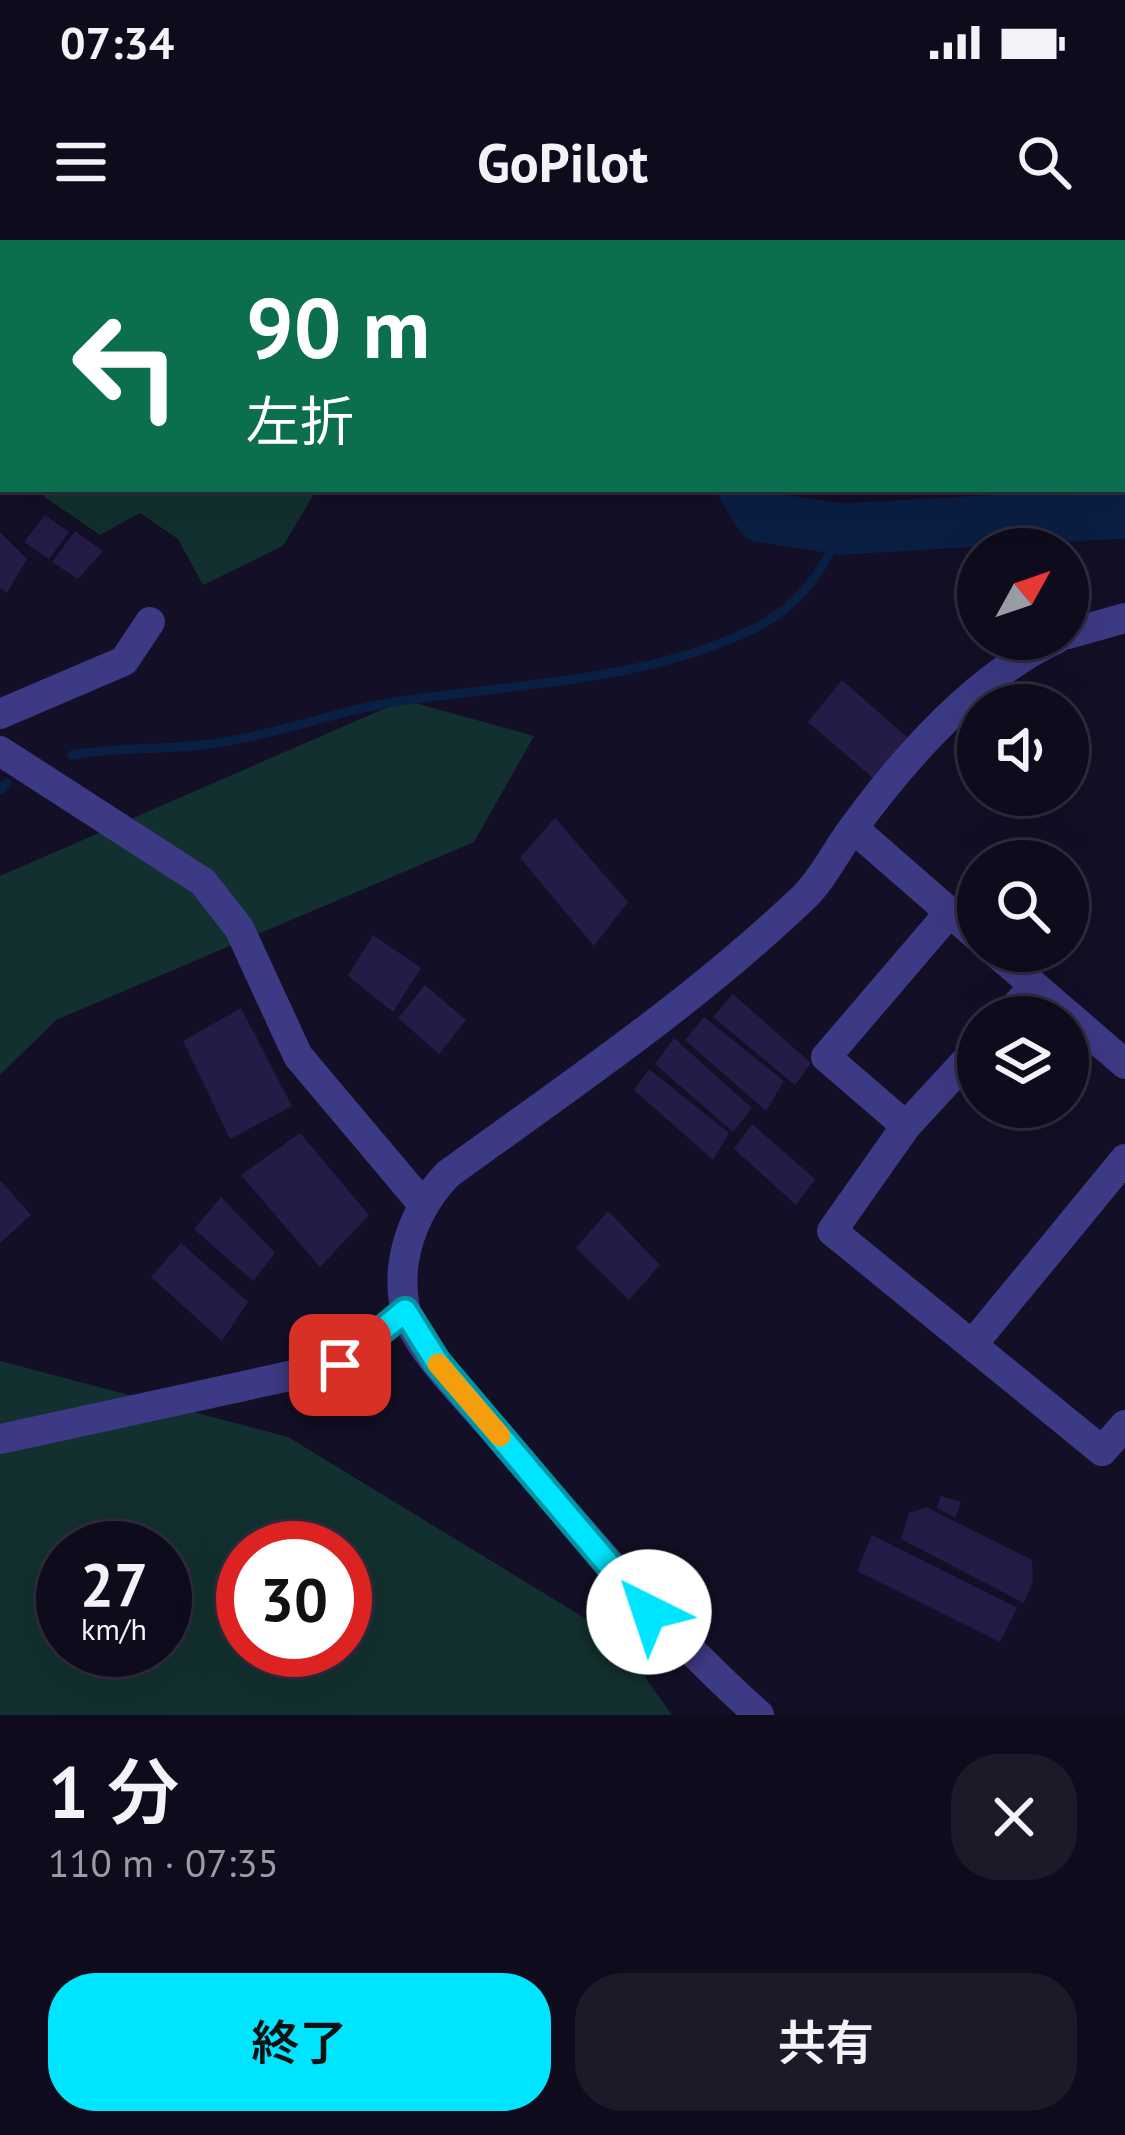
<!DOCTYPE html>
<html lang="ja">
<head>
<meta charset="utf-8">
<style>
	:root { --surface:#0e0b1c; --page:#1c1929; --text:#f1f3f6; --muted:#9b9ba3; --line:#2e2b3b; --accent:#00e5ff }
	body { margin:0; font-family:"PT Sans","Noto Sans JP",sans-serif; background:var(--page); color:var(--text); height:100vh; display:flex; flex-direction:column; font-size:45px; white-space:nowrap }
	* { box-sizing:border-box; margin:0 }
	p { font-size:39px; color:var(--muted) }
	.icon { flex:none; width:66px; height:66px; fill:none; stroke:currentColor; stroke-width:2; stroke-linecap:round; stroke-linejoin:round }
	.map { position:relative; height:1475px; overflow:hidden }
	.side { display:flex; flex-direction:column; background:var(--surface); flex:1 }
	.side>* { flex:none }
	.top-card { position:absolute; left:0px; top:0px; width:1125px; height:252px; box-shadow:0 12px 48px #0002,0 0 0 3px var(--line); background:#0b6e4f; color:#fff; overflow:hidden }
	.needle { width:78px; rotate:50deg }
	.fabs { position:absolute; left:957px; top:288px; display:grid; gap:24px }
	.fabs a { display:grid; place-items:center; width:132px; height:132px; border-radius:50%; background:var(--surface); box-shadow:0 12px 48px #0002,0 0 0 3px var(--line); font-size:60px }
	.speed { position:absolute; left:36px; top:1281px; display:flex; gap:24px; font-size:60px; font-weight:700; text-align:center }
	.speed>* { display:grid; place-content:center; width:156px; height:156px; border-radius:50%; background:var(--surface); box-shadow:0 12px 48px #0002,0 0 0 3px var(--line); line-height:1 }
	.speed small { font-size:30px; font-weight:400 }
	.speed .limit { border:18px solid #d22; background:#fff; color:#111 }
	.pin { position:absolute; display:grid; place-items:center; width:102px; height:102px; color:#fff; margin:-51px; border-radius:24px; box-shadow:0 6px 18px #0006 }
	.me { position:absolute; width:132px; margin:-66px; rotate:319deg; stroke-linejoin:round; filter:drop-shadow(0 0 9px #0008) }
	.turn { display:flex; align-items:center; gap:42px; height:252px; padding:0 48px; font-size:54px }
	.turn .icon { width:156px; height:156px; stroke-width:2.5 }
	.turn b { display:block; font-size:84px; line-height:102px }
	.round { display:grid; place-items:center; flex:none; width:126px; height:126px; border-radius:48px; background:var(--page) }
	.head { display:flex; align-items:center; justify-content:space-between; height:204px; padding:0 48px }
	h1 { font-size:72px; font-weight:600; line-height:90px }
	.action { display:flex; gap:24px; margin-top:auto; padding:24px 48px }
	.action a { flex:1; height:138px; border-radius:48px; background:var(--accent); color:#111; font-size:48px; font-weight:600; line-height:138px; text-align:center }
	.action a+a { background:var(--page); color:var(--text) }
	.status { display:flex; justify-content:space-between; align-items:center; height:84px; padding:0 60px; background:var(--surface); direction:ltr }
	.status svg { height:33px; fill:currentColor }
	header { display:flex; justify-content:space-between; align-items:center; height:156px; padding:0 48px; background:var(--surface); font-size:54px; font-weight:600 }
	.map>svg:first-child { display:block }
</style>
</head>
<body>
<div class="status"><b>07:34</b><svg viewBox="0 0 49 12"><path d="M0 12V9h3v3zM5 12V6h3v6zM10 12V3h3v9zM15 12V0h3v12zM26 1h20v11H26zM47 4h2v5h-2z"/></svg></div>
<header><svg class="icon" aria-label="menu" viewBox="0 0 24 24"><path d="M4 6h16M4 12h16M4 18h16"/></svg>GoPilot<svg class="icon" aria-label="search" viewBox="0 0 24 24"><circle cx="10" cy="10" r="6"/><path d="M15 15l6 6"/></svg></header>
<div class="map">
<svg width="1125" height="1475" viewBox="0 0 1125 1475">
	<rect width="100%" height="100%" fill="#130f26"/>
	<path fill="#12302f" fill-rule="evenodd" d="M33,249h284l-34,57 -80,39 -25,-46 -38,-26 -40,22z
		M404,460l130,36 -60,106 -418,178 -56,55v-199z
		M0,1121l288,76 328,200 56,78h-672zM63,1308h102v102h-102zM243,1308h102v102h-102z"/>
	<g fill="none" stroke-linecap="round" stroke-linejoin="round">
		<path stroke="#0a1f44" stroke-width="9" d="M72,515c49,-9 97,-4 146,-12 66,-10 130,-36 196,-44 112,-15 237,-20 339,-70 45,-22 69,-56 89,-100
			M0,550l7,-7"/>
		<path stroke="#0a1f44" stroke-width="51" d="M0,64l3,1
			M743,249l18,28 81,12 283,-16"/>
	</g>
	<path fill="#241b47" d="M45,275l24,17 -20,27 -25,-17z
		M75,291l28,20 -25,28 -26,-17z
		M0,292l27,27 -20,34 -7,-5z
		M842,440l66,58 -34,41 -66,-57z
		M555,578l73,84 -34,44 -74,-88z
		M373,695l48,33 -28,44 -45,-36z
		M425,745l41,35 -27,34 -41,-36z
		M733,754l78,69 -16,22 -82,-68z
		M241,768l51,98 -62,33 -47,-98z
		M704,777l80,64 -18,30 -81,-71z
		M674,798l78,70 -19,24 -78,-68z
		M649,829l80,64 -16,27 -79,-70z
		M752,884l63,55 -19,26 -62,-56z
		M300,893l69,82 -49,52 -79,-92z
		M0,940l31,35 -31,28z
		M221,957l54,56 -22,28 -59,-52z
		M608,971l52,54 -31,35 -53,-52z
		M181,1003l67,59 -26,39 -71,-64z
		M941,1256l20,6 -6,16 -18,-10z
		M926,1267l106,53 1,21 -9,22 -123,-64 8,-26z
		M872,1295l145,73 -17,34 -143,-71z"/>
	<g fill="none" stroke-linecap="round" stroke-linejoin="round">
		<path stroke="#3d3a85" stroke-width="30" d="M0,160l3,1
			M1068,394l57,-16
			M0,474l124,-53 26,-39
			M0,511l203,131 36,46 59,128 123,146
			M853,588l125,109
			M950,672l-124,145 80,69 -74,105 140,114 153,-186
			M994,711l131,113
			M1006,777l28,-31
			M906,886l72,-78
			M972,1105l130,106 23,-26
			M0,1199l340,-74 65,-54
			M759,1475c-99,-89 -182,-188 -268,-289 -25,-29 -79,-82 -86,-118 -10,-49 10,-100 43,-134 121,-88 246,-172 355,-276 19,-18 32,-45 48,-67 53,-73 123,-153 205,-192"/>
	</g>
	<g fill="none" stroke-linecap="round" stroke-linejoin="round">
		<g stroke="#0095a6" stroke-width="30">
			<path id="route" d="M340,1125l65,-54 32,51 212,250"/>
		</g>
		<use href="#route" stroke="#00e5ff" stroke-width="21"/>
		<path stroke="#f59e0b" stroke-width="21" d="M438,1124l62,72"/>
	</g>
</svg>
<div class="fabs">
<a><svg class="needle" viewBox="-14 -14 28 28"><path d="M0-13l5 13h-10z" fill="#e53935"/><path d="M0 13l5-13h-10z" fill="#9b9ba3"/></svg></a>
<a><svg class="icon" aria-label="sound" viewBox="0 0 24 24"><path d="M4 9h4l5-4v14l-5-4H4zM17 9q2 3 0 6"/></svg></a>
<a><svg class="icon" aria-label="search" viewBox="0 0 24 24"><circle cx="10" cy="10" r="6"/><path d="M15 15l6 6"/></svg></a>
<a><svg class="icon" aria-label="layers" viewBox="0 0 24 24"><path d="M12 4l9 5-9 5-9-5zM3 14l9 5 9-5"/></svg></a>
</div>
<div class="speed"><div>27<small>km/h</small></div><div class="limit">30</div></div>
<div class="pin" style="left:340px;top:1125px;background:#d93025"><svg class="icon" aria-label="arrive" viewBox="0 0 24 24"><path d="M6 21V4h12l-3 4 3 4H6"/></svg></div>
<svg class="me" style="left:649px;top:1372px" viewBox="-20 -20 40 40"><circle r="19" fill="#fff"/><path d="M0-13L10 11 0 6-10 11z" fill="#00e5ff"/></svg>
<div class="top-card">
<div class="turn"><svg class="icon" aria-label="left" viewBox="0 0 24 24"><path d="M17 20v-9H6M10 6l-5 5 5 5"/></svg><div><b>90 m</b>左折</div></div>
</div>
</div>
<section class="side">
<div class="head"><div><h1>1 分</h1><p>110 m · 07:35</p></div><a class="round"><svg class="icon" aria-label="close" viewBox="0 0 24 24"><path d="M6 6l12 12M18 6L6 18"/></svg></a></div>
<div class="action"><a>終了</a><a>共有</a></div>
</section>
</body>
</html>
